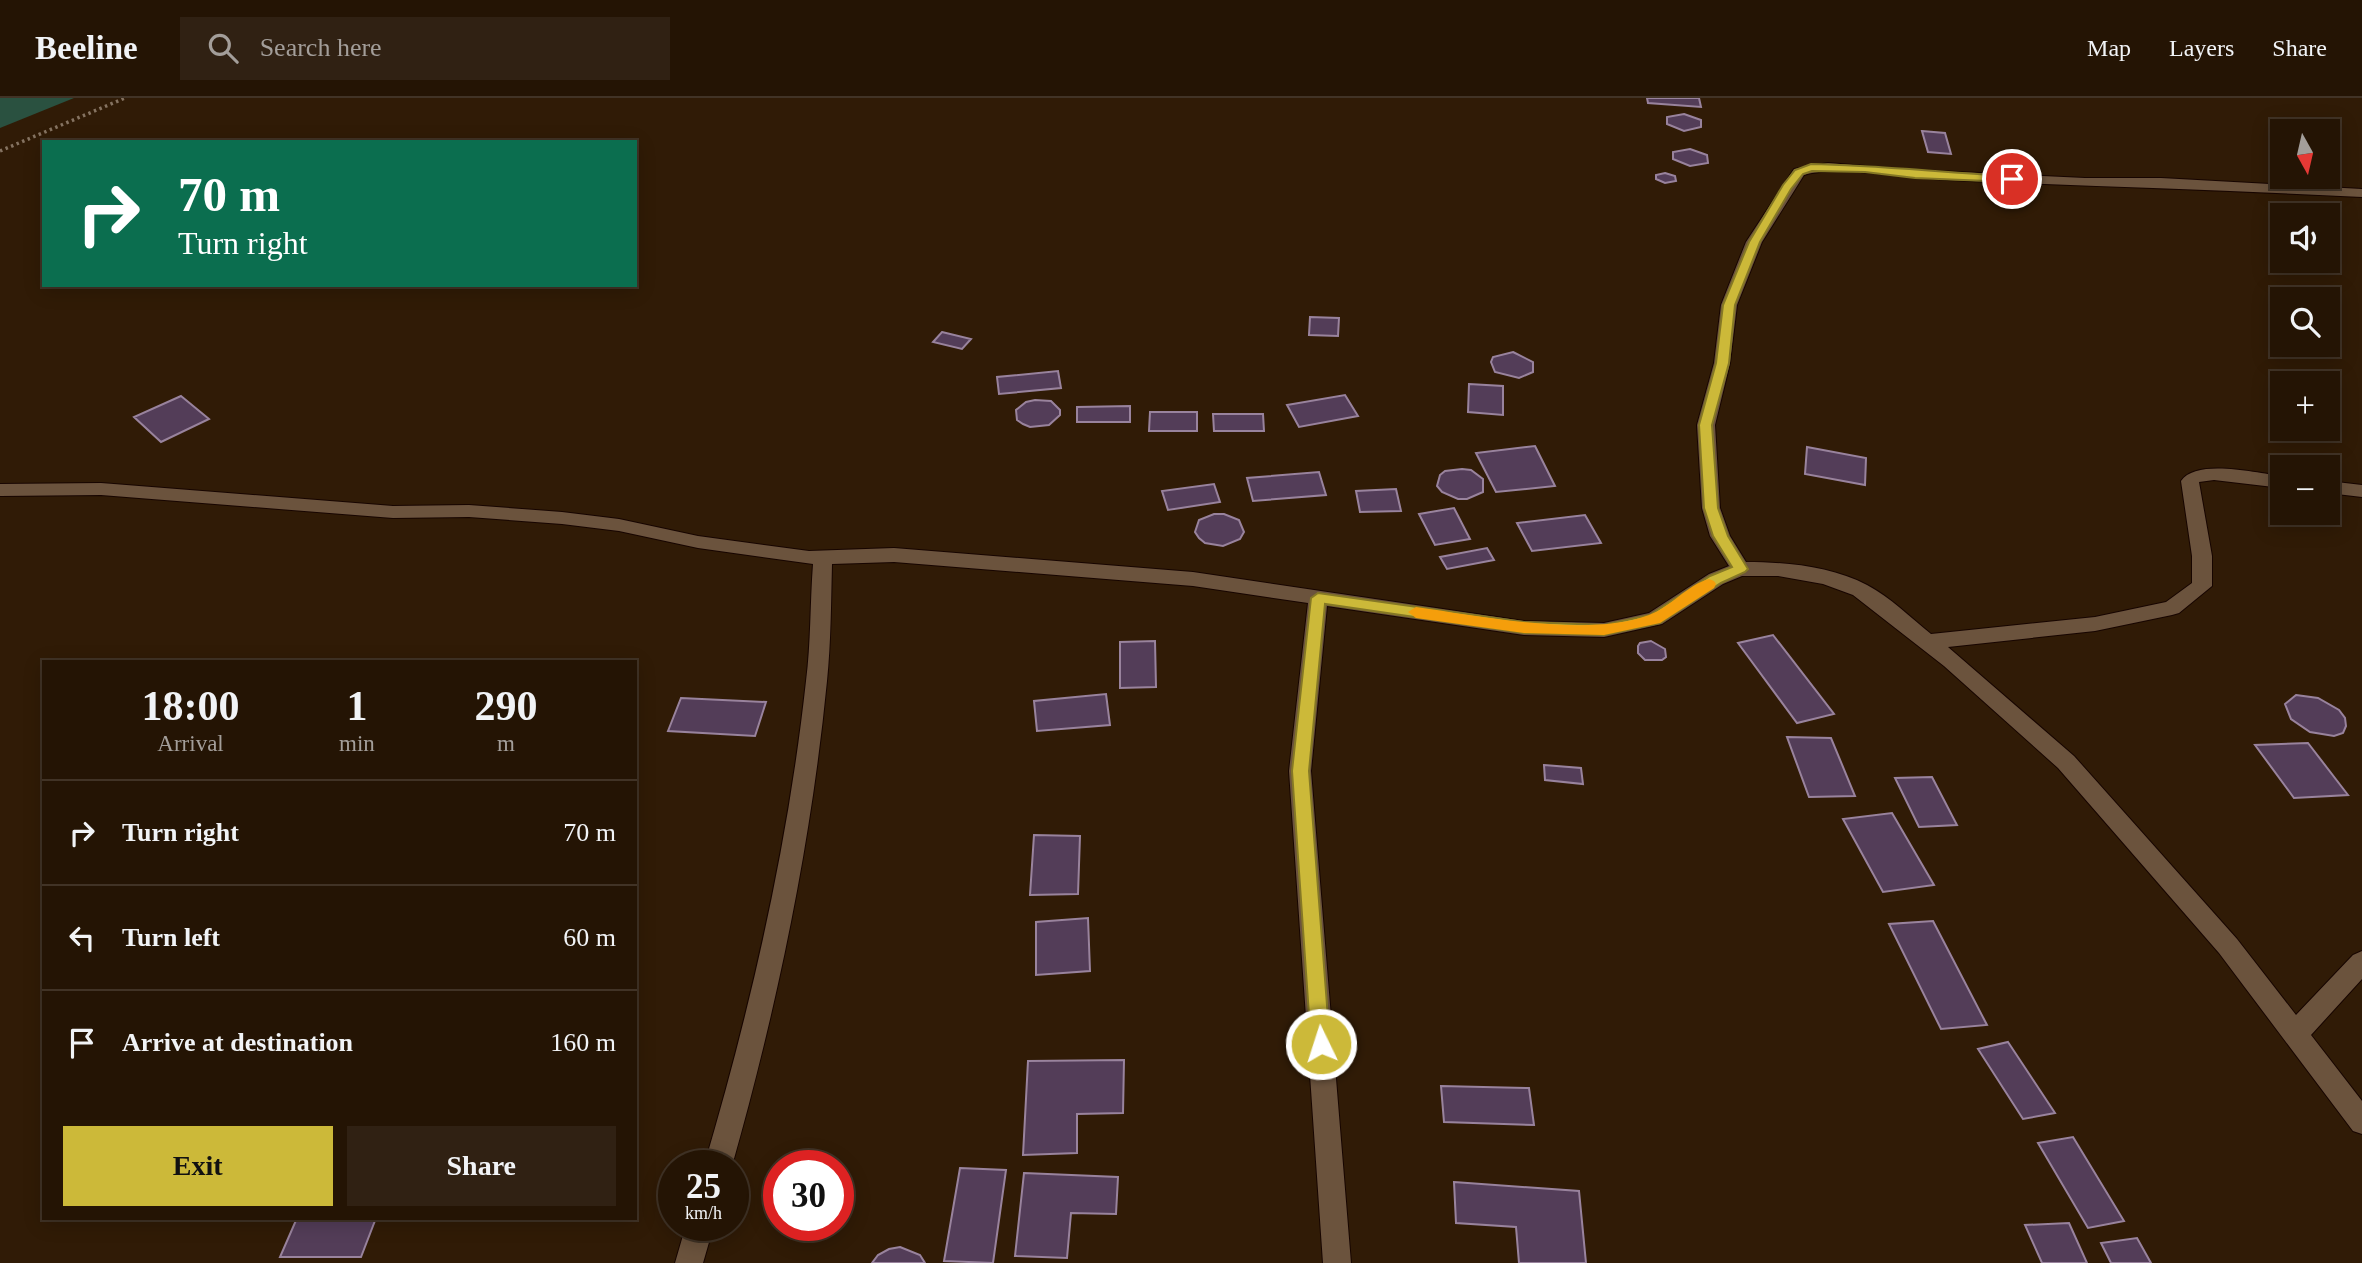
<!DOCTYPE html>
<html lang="en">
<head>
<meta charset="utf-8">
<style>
	:root { --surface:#241404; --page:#302113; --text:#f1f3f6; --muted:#a39e9a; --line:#413326; --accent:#ccb939 }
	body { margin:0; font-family:Georgia,serif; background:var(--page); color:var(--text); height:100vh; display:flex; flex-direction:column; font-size:26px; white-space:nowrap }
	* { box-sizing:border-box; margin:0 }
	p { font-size:23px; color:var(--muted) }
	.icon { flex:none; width:38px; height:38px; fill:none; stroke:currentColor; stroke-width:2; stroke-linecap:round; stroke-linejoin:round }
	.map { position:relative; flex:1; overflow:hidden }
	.panel { position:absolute; left:42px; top:562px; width:595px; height:560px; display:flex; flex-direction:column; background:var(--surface); border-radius:0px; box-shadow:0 4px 18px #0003,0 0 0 2px var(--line) }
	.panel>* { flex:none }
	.guide { position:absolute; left:42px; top:42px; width:595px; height:147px; border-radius:0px; box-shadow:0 4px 18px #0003,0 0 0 2px var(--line); background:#0b6e4f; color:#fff; overflow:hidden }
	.needle { width:46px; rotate:172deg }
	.buttons { position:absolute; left:2270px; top:21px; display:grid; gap:14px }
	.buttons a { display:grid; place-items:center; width:70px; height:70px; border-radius:0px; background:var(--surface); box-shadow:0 4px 18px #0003,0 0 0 2px var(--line); font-size:35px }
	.speed { position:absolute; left:658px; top:1052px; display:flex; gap:14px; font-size:35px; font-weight:700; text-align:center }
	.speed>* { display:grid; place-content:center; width:91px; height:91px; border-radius:50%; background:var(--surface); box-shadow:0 4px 18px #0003,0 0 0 2px var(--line); line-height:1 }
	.speed small { font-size:18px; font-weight:400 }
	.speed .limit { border:10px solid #d22; background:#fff; color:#111 }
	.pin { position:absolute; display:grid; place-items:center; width:60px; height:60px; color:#fff; margin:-30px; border:4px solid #fff; border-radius:50%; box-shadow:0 2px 7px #0007 }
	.me { position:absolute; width:77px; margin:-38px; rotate:356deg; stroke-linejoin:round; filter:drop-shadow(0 0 5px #0008) }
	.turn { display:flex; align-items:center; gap:24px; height:147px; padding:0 21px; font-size:32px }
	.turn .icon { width:91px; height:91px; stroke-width:2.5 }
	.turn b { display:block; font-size:49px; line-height:60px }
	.eta { display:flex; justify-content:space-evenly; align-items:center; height:119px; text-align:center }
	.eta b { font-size:42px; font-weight:600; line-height:49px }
	.primary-button { display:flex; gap:14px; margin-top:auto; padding:14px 21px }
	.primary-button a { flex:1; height:80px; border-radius:0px; background:var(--accent); color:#111; font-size:28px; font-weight:600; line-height:80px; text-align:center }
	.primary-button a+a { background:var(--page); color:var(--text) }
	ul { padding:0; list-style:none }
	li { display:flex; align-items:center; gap:21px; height:105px; padding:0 21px; border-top:2px solid var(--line) }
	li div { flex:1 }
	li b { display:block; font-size:26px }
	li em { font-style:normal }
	header { display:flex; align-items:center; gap:42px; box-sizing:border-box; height:98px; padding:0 35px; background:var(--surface); border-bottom:2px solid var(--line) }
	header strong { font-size:33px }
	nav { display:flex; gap:38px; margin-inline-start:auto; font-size:24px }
	.search { width:490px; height:63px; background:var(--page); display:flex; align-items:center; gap:18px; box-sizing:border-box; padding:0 24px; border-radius:0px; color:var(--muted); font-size:26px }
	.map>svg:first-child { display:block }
</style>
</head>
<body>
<header>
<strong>Beeline</strong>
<div class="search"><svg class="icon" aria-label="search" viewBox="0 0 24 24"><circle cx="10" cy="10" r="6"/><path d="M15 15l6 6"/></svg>Search here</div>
<nav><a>Map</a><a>Layers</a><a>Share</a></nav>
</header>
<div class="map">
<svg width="2362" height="1165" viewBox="0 0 2362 1165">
	<rect width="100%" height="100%" fill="#301b06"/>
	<path fill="#2a5140" d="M0,0h74l-74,30z"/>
	<path fill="#533d58" stroke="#99839d" stroke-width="2" d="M1647,0h52l2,9 -53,-4z
		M1684,16l17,6v7l-17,4 -17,-7v-7z
		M1922,33l23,2 6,21 -23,-2z
		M1690,51l17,6 1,8 -18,3 -17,-7v-7z
		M1665,75l10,3 1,5 -11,2 -9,-4v-4z
		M1310,219l29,1 -1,18 -29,-1z
		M942,234l29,7 -9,10 -29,-7z
		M1513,254l20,10v10l-14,6 -24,-6 -4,-10 2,-5z
		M1058,273l3,17 -62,6 -2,-17z
		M1469,286l34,2v29l-35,-3z
		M1345,297l13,21 -59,11 -12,-22z
		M181,298l28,23 -48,23 -27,-25z
		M1035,302l16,1 9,9v5l-11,10 -19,2 -7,-3 -6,-4 -1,-10 10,-8z
		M1130,308v16h-53v-15z
		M1150,314h47v19h-48z
		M1213,316h50l1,17h-50z
		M1535,348l20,40 -59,6 -20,-39z
		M1807,349l59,11 -1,27 -60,-11z
		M1462,371l9,1 12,9v13l-16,7h-9l-16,-7 -5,-6 3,-11 5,-4z
		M1319,374l7,23 -73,6 -6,-23z
		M1214,386l6,18 -52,8 -6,-19z
		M1396,391l5,22 -41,1 -4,-21z
		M1454,410l16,31 -35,6 -16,-31z
		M1214,416h10l15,6 5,12 -4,7 -17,7 -18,-3 -6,-5 -4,-6 4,-12z
		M1585,417l16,28 -69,8 -15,-28z
		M1487,450l7,12 -47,9 -7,-12z
		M1773,537l61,79 -37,9 -59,-80z
		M1155,543l1,46 -36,1v-46z
		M1651,543l14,8 1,8 -4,3h-17l-7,-7v-7l2,-3z
		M1106,596l4,31 -73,6 -3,-30z
		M2296,597l22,3 21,12 6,8 1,8 -3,7 -9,3 -24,-4 -19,-13 -6,-15z
		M681,600l85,4 -11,34 -87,-5z
		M1787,639l44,1 24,58 -46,1z
		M2308,645l40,52 -54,3 -39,-53z
		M1544,667l37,3 2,16 -38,-4z
		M1932,679l25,48 -38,2 -24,-49z
		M1892,715l42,72 -51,7 -40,-73z
		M1034,737l46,1 -2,58 -48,1z
		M1088,820l2,53 -54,4v-53z
		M1933,823l54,104 -46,4 -52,-105z
		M2008,944l47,71 -32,6 -45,-70z
		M1124,962l-1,53 -46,1v39l-54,2 5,-94z
		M1441,988l88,2 5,37 -90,-3z
		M2073,1039l51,84 -36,7 -50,-85z
		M960,1070l46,2 -13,93 -49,-2z
		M1024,1075l94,4 -2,37 -45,-1 -4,45 -52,-2z
		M1454,1084l125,9 7,72h-67l-3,-36 -60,-4z
		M297,1120h79l-15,39h-81z
		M2069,1125l18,40h-45l-17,-38z
		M2137,1140l14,25h-40l-10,-20z
		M900,1149l20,8 5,8h-53l6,-8 11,-6z"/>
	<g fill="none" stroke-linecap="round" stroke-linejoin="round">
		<g stroke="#170500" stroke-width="2">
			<path id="street" d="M1828,65l87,7 170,8h76l201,11v8c-138,-7 -277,-11 -415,-17 -35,-2 -113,-15 -143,-5l-42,67 -25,63 -7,58 -15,62 5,83 10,28 16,26c39,0 85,4 121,23 23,12 44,33 64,49l164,-17 71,-15 26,-19v-27l-11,-75c15,-23 76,-8 101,-5v12l-68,-8 -15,2 13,74v30l-33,27 -7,2 -77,16 -147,16 126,109 163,183 59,76 57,-60 9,-4v28l-51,56 51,66v33l-9,-3 -134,-178 -161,-185 -114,-102 -91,-71 -30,-11 -45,-8h-36l-19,8 -61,40 -58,13 -80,-2 -197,-29 -16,165 40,492h-28l-34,-492 19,-168 -115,-17 -299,-24 -62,2c-1,39 -1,78 -5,117 -16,164 -50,326 -95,485h-28c47,-159 84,-320 102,-485 5,-38 4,-78 7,-117l-115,-16 -79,-17 -57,-7 -93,-7 -76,1 -292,-23 -101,1v-12l101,-1 292,23 76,-1 93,7 57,7 79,17 111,15 85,-3 299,24 331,49 80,2 45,-10 60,-39 20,-8 -19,-30 -8,-28 -5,-83 17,-62 7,-58 25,-63 48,-73z
				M2328,383l34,4v12l-34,-4z
				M686,1127h28l-11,38h-28z"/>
		</g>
		<path stroke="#857361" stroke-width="3.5" stroke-dasharray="2.5 3.5" stroke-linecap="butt" d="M0,53l125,-53"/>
		<use href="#street" fill="#6b533d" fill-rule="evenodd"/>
	</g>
	<path fill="#ccb939" stroke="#857825" stroke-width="2" d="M1811,66c67,1 134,9 201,12l6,3 -6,3 -97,-4 -50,-6 -53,-1 -9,3 -12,15 -31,53 -25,63 -6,58 -17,62 6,83 10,28 20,33 -3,3 -24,11 -61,40 -56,12 -80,-2 -199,-29 -16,167 21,273 -2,6 -7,3 -7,-3 -3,-6 -19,-273 19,-173 7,-5 206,29 80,3 46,-10 60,-39 22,-9 -19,-31 -9,-28 -5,-83 17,-62 7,-58 26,-63 34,-57 12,-15z"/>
	<path fill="#f59e0b" d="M1709,481l5,2 2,3 -2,4 -54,35 -56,12 -80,-2 -108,-15 -8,-6 8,-5c64,9 173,31 233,8 22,-8 38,-30 60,-36z"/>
</svg>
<div class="buttons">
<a><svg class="needle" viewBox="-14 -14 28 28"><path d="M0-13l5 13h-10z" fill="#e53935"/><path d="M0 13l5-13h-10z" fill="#a39e9a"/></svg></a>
<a><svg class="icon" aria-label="sound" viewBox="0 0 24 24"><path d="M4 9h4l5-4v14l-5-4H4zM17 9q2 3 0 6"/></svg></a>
<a><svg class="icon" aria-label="search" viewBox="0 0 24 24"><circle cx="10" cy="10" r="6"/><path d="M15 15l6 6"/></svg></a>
<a>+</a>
<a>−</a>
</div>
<div class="speed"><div>25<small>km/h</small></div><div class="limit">30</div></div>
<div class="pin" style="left:2012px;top:81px;background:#d93025"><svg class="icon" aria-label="arrive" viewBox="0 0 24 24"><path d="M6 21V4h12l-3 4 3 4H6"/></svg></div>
<svg class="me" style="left:1321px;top:946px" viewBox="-20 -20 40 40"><circle r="17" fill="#ccb939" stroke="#fff" stroke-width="3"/><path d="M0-11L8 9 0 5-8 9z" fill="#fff"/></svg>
<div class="guide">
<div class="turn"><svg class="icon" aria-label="right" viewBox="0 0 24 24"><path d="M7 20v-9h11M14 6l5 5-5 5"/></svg><div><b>70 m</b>Turn right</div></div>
</div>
<section class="panel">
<div class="eta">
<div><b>18:00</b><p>Arrival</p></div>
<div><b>1</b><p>min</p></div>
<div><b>290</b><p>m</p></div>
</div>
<ul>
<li><svg class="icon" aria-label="right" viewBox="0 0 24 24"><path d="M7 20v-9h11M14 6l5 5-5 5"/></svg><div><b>Turn right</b></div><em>70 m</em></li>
<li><svg class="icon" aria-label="left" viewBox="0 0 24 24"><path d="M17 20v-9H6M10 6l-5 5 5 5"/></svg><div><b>Turn left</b></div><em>60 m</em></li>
<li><svg class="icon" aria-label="arrive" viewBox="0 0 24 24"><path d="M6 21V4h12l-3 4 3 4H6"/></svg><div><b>Arrive at destination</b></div><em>160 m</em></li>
</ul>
<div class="primary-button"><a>Exit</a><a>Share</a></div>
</section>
</div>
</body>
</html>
